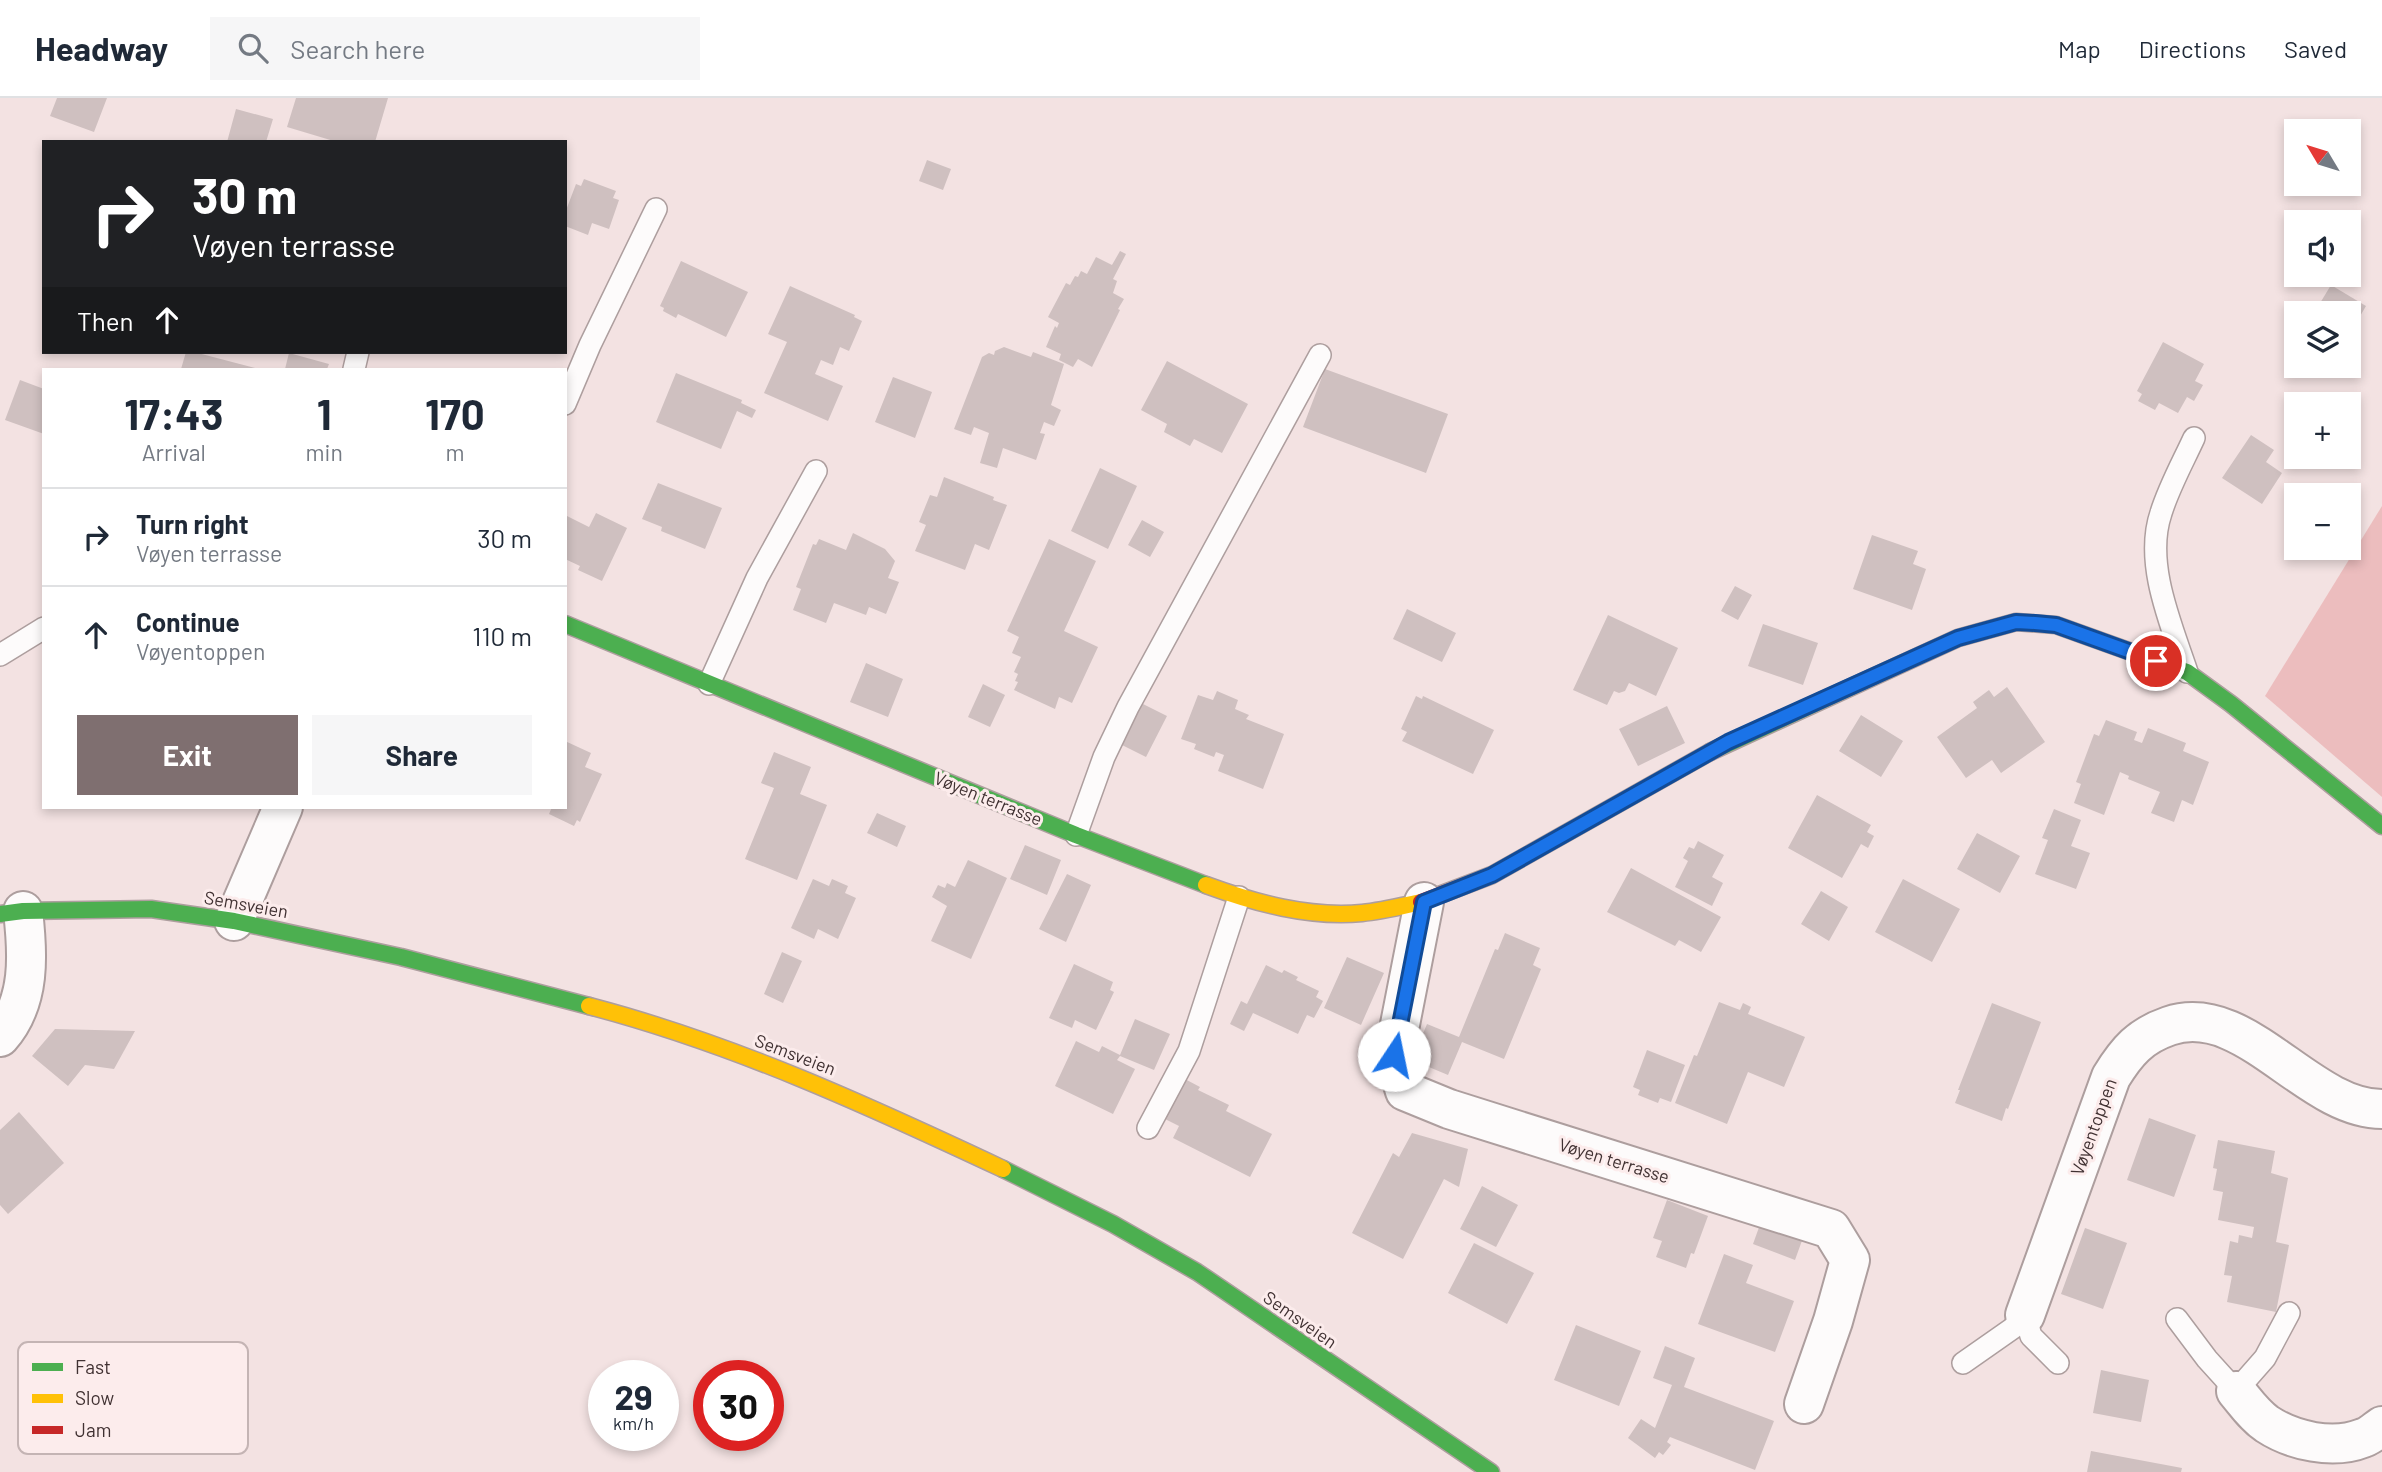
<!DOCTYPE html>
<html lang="en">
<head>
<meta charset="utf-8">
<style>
	:root { --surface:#fff; --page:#f6f6f7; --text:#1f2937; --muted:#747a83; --line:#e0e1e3; --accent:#7f6f70 }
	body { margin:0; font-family:Barlow,sans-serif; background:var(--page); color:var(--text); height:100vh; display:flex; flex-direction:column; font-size:26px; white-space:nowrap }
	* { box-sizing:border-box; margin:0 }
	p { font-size:23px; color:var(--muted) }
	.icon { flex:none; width:38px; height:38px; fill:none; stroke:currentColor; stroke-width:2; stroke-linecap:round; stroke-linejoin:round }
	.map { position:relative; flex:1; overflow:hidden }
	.sheet { position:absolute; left:42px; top:270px; width:525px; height:441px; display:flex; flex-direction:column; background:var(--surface); border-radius:0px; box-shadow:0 4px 10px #0003 }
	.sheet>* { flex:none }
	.banner { position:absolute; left:42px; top:42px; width:525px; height:214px; border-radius:0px; box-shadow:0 4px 10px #0003; background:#202124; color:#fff; overflow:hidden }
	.needle { width:46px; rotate:308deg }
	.fabs { position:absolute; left:2284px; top:21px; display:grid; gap:14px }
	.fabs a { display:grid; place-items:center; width:77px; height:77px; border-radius:0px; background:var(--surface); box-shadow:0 4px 10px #0003; font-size:35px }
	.speed { position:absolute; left:588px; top:1262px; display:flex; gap:14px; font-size:35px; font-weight:700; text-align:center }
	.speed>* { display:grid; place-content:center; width:91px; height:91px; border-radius:50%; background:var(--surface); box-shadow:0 4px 10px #0003; line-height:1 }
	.speed small { font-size:18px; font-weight:400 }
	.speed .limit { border:10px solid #d22; background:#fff; color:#111 }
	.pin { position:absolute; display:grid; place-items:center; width:60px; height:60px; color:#fff; margin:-30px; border:4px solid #fff; border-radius:50%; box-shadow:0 2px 7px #0007 }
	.me { position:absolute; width:77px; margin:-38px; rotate:11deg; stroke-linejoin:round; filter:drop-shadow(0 0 5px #0008) }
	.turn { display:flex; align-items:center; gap:24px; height:147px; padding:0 35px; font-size:32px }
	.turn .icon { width:91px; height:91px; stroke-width:2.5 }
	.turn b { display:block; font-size:49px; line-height:60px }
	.then { display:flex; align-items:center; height:66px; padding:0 35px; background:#0003; gap:14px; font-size:26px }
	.eta { display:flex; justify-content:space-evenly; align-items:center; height:119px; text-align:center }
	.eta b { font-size:42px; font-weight:700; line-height:49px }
	.primary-button { display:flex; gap:14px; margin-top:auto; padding:14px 35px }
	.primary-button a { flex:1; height:80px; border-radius:0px; background:var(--accent); color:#fff; font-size:28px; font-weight:700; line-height:80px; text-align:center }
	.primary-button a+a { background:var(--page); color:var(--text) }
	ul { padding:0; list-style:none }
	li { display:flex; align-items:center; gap:21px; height:98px; padding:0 35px; border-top:2px solid var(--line) }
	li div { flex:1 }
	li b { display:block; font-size:26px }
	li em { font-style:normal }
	header { display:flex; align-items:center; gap:42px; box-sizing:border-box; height:98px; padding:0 35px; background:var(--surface); border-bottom:2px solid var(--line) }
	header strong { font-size:33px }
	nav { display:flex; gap:38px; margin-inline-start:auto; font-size:24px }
	.search { width:490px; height:63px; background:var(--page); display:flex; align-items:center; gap:18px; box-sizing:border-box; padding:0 24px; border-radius:0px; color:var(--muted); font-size:26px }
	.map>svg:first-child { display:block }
</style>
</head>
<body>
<header>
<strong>Headway</strong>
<div class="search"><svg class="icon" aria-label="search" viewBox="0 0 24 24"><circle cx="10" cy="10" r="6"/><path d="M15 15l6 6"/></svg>Search here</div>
<nav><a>Map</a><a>Directions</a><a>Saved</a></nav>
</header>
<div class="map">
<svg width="2382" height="1374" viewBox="0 0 2382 1374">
	<rect width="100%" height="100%" fill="#f3e2e2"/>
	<path fill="#ecbdbe" d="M2382,408v291l-117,-101z"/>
	<path fill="#cfc0c0" d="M57,0h50l-13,34 -44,-16z
		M296,0h92l-13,44h-38l-50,-15z
		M236,11l37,10 -7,23h-39z
		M927,62l24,9 -8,21 -24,-9z
		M584,81l32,12 -3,7 6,2 -10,29 -17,-6 -4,12 -23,-9v-13l11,-29 5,2z
		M1120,153l6,3 -13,25 4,2 -4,12 11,6 -6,10 2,1 -28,57 -14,-8 -5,8 -14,-7 2,-6 -15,-7 9,-21 2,2 2,-5 -11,-6 18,-34 4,2 5,-9 3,1 3,-6 6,3 9,-17 16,8z
		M681,163l67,31 -22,45 -48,-23 -2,4 -13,-7 1,-3 -4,-2z
		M2331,187l35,21 -18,31v-24h-34z
		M790,188l65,29 -1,2 8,4 -13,30 -9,-4 -7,18 -12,-5 -6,14 28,12 -15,35 -64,-28 23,-51 -19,-8z
		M2163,244l41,22 -9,17 8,4 -9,16 -7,-4 -9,16 -19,-10 -4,7 -17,-9 4,-7 -5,-3z
		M1004,249l27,10 2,-5 31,12 -13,41 10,5 -7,16 -10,-4 -4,11 5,1 -9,26 -33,-12 -6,20 -17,-5 9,-30 -15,-6 -3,8 -17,-6 28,-72 7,-4 5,2 1,-4z
		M186,254h8l65,17h-78z
		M289,255l40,11 -2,5h-42z
		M1167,263l81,43 -26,49 -28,-14 -4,7 -26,-14 3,-8 -26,-14z
		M1325,271l123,45 -22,59 -123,-46z
		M676,275l66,27 -1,3 15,7 -4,8 -15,-7 -16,38 -65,-27z
		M893,279l39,15 -17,46 -40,-16z
		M20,282l24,9v45l-39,-14z
		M2251,337l23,15 -8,12 16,11 -20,31 -40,-26z
		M1100,370l37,18 -29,63 -37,-18z
		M944,379l50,20 -1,3 14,5 -18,45 -14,-6 -10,26 -50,-19 11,-26 -7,-3 11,-27 7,2z
		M658,385l64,25 -17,41 -44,-18 1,-4 -20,-8z
		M596,415l31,15 -25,53 -24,-11 2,-4 -15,-7 2,-43 22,11z
		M1142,422l22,12 -14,25 -22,-12z
		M853,435l32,16 10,12 -7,17 11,4 -13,32 -17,-7 -3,8 -32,-12 -8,20 -33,-13 8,-21 -5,-2 17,-43 3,1 3,-6 27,11z
		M1872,437l46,16 -5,13 13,5 -14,41 -59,-21z
		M1049,441l47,22 -32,70 34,16 -26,56 -13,-6 -4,12 -41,-19 4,-8 -3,-1 3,-7 -4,-2 7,-15 -9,-4 7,-16 -12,-6z
		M1735,488l17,9 -14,25 -17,-9z
		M1407,511l49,24 -14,29 -49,-23z
		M1608,517l70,33 -22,48 -27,-13 -4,8 -6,2 -5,-2 -7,14 -34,-15z
		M1763,526l55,19 -15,42 -55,-19z
		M866,565l37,16 -15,38 -38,-15z
		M983,586l22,11 -15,32 -22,-10z
		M2007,589l38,55 -44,31 -9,-13 -26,18 -29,-41 40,-29 -4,-6 16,-12 5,7z
		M1217,593l21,9 -3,9 14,6 -3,4 38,15 -21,55 -45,-18 6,-16 -8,-3 -2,5 -20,-8 2,-5 -15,-5 17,-44 15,5z
		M1416,598l6,3 1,-3 71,34 -21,44 -71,-33 5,-9 -6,-3z
		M1141,605l26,13 -21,41 -26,-13z
		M1667,608l18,37 -47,23 -19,-37z
		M1861,617l42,26 -22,36 -42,-26z
		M2106,622l31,12 -3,8 8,3 6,-15 38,15 -3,8 26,11 -16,43 -11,-5 -8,22 -23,-9 9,-21 -32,-13 1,-3 -9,-4 -16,43 -30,-12 7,-19 -5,-2 18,-48 5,2z
		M565,643l26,12 -6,14 17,7 -22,48 -3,-2 -3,6 -25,-12 3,-7h13z
		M774,654l37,15 -11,27 27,11 -30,75 -52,-21 29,-71 -13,-5z
		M1817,697l54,30 -4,7 7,4 -6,12 -7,-4 -19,34 -54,-30z
		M2054,711l27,11 -10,26 19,7 -14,36 -41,-15 13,-34 -6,-2z
		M877,715l29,13 -9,21 -30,-14z
		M1977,735l43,23 -20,37 -43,-24z
		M1698,743l26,14 -12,22 11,6 -11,23 -37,-19 13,-26 -5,-3 6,-11 5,2z
		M1025,747l36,15 -14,35 -37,-16z
		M968,762l39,18 -36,81 -40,-18 16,-35 -15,-9 6,-12 7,3 2,-5 8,4z
		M1631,770l90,49 -20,35 -22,-12 -4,6 -68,-34z
		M1067,776l24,11 -25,57 -27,-13z
		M813,781l16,7 3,-7 16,7 -3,7 11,5 -18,41 -20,-10 -4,10 -23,-11z
		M1903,781l57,30 -28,53 -57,-30z
		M1821,793l27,16 -19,34 -28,-17z
		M1505,835l35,15 -7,17 8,4 -37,90 -42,-17 -14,33 -36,-15 15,-36 32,13 36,-88 3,1z
		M782,854l20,9 -19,42 -19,-9z
		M1347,859l37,16 -23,52 -37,-17z
		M1074,866l39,18 -3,8 4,2 -18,38 -21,-10 -3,8 -23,-10z
		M1266,867l16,8 2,-3 14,7 -2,3 23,11 -3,6 7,4 -9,17 -7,-3 -9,19 -45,-21 -9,18 -14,-7 11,-23 6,3z
		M1719,904l21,8 3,-7 8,4 -3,7 57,23 -21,50 -36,-15 -21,52 -52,-21 19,-48 3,1z
		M1992,905l49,19 -33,87 -2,-1 -4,13 -47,-18 5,-13h-2z
		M1135,921l35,15 -16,36 -34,-14 -3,4 18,9 -22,45 -58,-28 21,-45 23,11 3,-6 18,9z
		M55,931l80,2 -21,38 -29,-4 -17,21 -36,-30z
		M1647,952l38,15 -14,37 -11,-4 -2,5 -20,-8 2,-5 -7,-3z
		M1183,980l17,9 -2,3 31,15 -3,6 46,23 -22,43 -77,-39 6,-12 -16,-8z
		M19,1014l45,51 -56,51 -8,-9v-75z
		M2149,1020l47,17 -22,62 -47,-17z
		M1412,1035l56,16 -9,38 -15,-8 -41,80 -51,-26 41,-80 6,4z
		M2218,1042l57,11 -4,22 17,5 -12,64 13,3 -13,67 -49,-10 5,-26 -8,-1 6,-34 8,2 1,-8 13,3 2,-11 -36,-7 5,-28 -10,-2 4,-21 -4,-1z
		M1482,1088l36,19 -22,42 -36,-18z
		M1667,1102l41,16 -14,38 -3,-1 -5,15 -30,-11 6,-16 -9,-3z
		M1762,1121l42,16 -9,25 -42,-16z
		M2085,1130l42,15 -24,66 -42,-15z
		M1474,1145l60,30 -27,51 -59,-31z
		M1724,1156l29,11 -7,18 48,18 -19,51 -77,-28z
		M1576,1227l65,26 -22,55 -65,-26z
		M1665,1248l30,12 -11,29 90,34 -19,49 -85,-33 -3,5 4,3 -8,10 -4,-3 -4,6 -27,-20 13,-19 14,9 17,-43 -19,-7z
		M2101,1272l48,10 -8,42 -48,-9z
		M2091,1353l91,17 -1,4h-94z"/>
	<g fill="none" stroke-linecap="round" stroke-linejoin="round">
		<g stroke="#ad9e9e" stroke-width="24">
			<path id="lane" d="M354,271l4,-17
				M565,306l25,-59 66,-136
				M0,557l44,-27
				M2187,574c-16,-48 -43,-109 -26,-159 8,-26 22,-51 33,-75
				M709,586l48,-106 59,-107
				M1076,737l28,-78 24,-50 192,-352
				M1148,1030l41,-77 50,-154
				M2025,1217l6,21 27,27
				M2177,1221l30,40 29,32 29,-33 24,-45
				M1963,1265l50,-35 12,-13"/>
		</g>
		<g stroke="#ad9e9e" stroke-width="42">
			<path id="street" d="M1424,804l-30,153 11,36 44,18 382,120 19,31 -17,61 -29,83
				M234,823l49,-114
				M0,939c31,-35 28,-83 23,-126
				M2025,1217l86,-238c16,-26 29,-41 58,-51 76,-26 138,83 213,83
				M2236,1293c10,12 18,24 31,33 26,17 66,26 96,14 7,-2 13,-8 19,-12"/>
		</g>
		<g stroke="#ad9e9e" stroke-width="19">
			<path id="fast" d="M565,526l511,211 130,50
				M1710,654l248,-114 58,-16 40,3 131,47 44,32 151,122
				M0,816l23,-3 128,-2 83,12 167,36 188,49
				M1003,1071l110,55 84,48 294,200"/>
		</g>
		<g stroke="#ad9e9e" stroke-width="19">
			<path id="slow" d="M1206,787c49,18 103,33 156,28 20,-2 40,-7 59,-11
				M589,908c145,38 280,100 414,163"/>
		</g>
		<g stroke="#ad9e9e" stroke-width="19">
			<path id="jam" d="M1421,804l71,-27 218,-123"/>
		</g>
		<use href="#lane" stroke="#fdfbfb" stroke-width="21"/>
		<use href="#street" stroke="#fdfbfb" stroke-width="38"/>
		<use href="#fast" stroke="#4caf50" stroke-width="16"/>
		<use href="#slow" stroke="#ffc107" stroke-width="16"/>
		<use href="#jam" stroke="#c62828" stroke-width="16"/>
	</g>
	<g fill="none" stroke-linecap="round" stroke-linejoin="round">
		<g stroke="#114b97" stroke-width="18">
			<path id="route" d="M1394,957l30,-153 68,-27 236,-133 230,-104 58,-16 19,1 21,2 100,36"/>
		</g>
		<use href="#route" stroke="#1a73e8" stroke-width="12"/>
	</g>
	<g text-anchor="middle" stroke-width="6" stroke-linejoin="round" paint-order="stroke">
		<g font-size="18" fill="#403132" stroke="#fcecec">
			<text transform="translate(988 701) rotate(22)" y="6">Vøyen terrasse</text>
			<text transform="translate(246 807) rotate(10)" y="6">Semsveien</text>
			<text transform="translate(795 957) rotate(21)" y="6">Semsveien</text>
			<text transform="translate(2094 1029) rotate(-70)" y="6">Vøyentoppen</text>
			<text transform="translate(1614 1063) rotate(17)" y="6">Vøyen terrasse</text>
			<text transform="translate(1300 1222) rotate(35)" y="6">Semsveien</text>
		</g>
	</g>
	<rect x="18" y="1244" width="230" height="112" rx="10" fill="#fcecec" stroke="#c4b4b4" stroke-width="2"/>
	<rect x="32" y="1265" width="31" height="8" fill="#4caf50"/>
	<rect x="32" y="1296" width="31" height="9" fill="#ffc107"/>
	<rect x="32" y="1328" width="31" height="8" fill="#c62828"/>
	<g font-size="19" fill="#403132">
		<text x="75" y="1276">Fast</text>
		<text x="75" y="1307">Slow</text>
		<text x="75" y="1339">Jam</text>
	</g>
</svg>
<div class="fabs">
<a><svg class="needle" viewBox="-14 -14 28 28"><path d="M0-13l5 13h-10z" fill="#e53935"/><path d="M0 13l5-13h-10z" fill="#747a83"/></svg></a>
<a><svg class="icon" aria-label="sound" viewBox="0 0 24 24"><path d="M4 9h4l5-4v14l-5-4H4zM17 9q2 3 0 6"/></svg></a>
<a><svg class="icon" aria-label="layers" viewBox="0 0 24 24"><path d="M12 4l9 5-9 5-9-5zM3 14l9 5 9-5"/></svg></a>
<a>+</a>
<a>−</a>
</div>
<div class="speed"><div>29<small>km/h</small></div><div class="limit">30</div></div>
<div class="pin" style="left:2156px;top:563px;background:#d93025"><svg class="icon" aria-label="arrive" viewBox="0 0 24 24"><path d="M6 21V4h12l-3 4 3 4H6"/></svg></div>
<svg class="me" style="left:1394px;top:957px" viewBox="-20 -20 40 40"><circle r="19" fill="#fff"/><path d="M0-13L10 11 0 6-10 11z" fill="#1a73e8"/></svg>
<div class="banner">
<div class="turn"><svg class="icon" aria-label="right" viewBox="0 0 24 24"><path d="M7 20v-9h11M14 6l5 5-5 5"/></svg><div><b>30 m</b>Vøyen terrasse</div></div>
<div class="then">Then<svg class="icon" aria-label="ahead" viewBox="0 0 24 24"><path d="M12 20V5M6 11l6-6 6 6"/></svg></div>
</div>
<section class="sheet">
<div class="eta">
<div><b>17:43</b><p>Arrival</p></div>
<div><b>1</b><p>min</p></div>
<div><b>170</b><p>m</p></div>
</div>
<ul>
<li><svg class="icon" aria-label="right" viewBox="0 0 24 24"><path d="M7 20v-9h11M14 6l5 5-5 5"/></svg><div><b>Turn right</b><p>Vøyen terrasse</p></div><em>30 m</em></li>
<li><svg class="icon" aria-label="ahead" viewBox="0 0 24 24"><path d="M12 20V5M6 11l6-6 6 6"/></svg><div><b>Continue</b><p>Vøyentoppen</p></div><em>110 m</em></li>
</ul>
<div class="primary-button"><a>Exit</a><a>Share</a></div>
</section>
</div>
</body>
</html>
